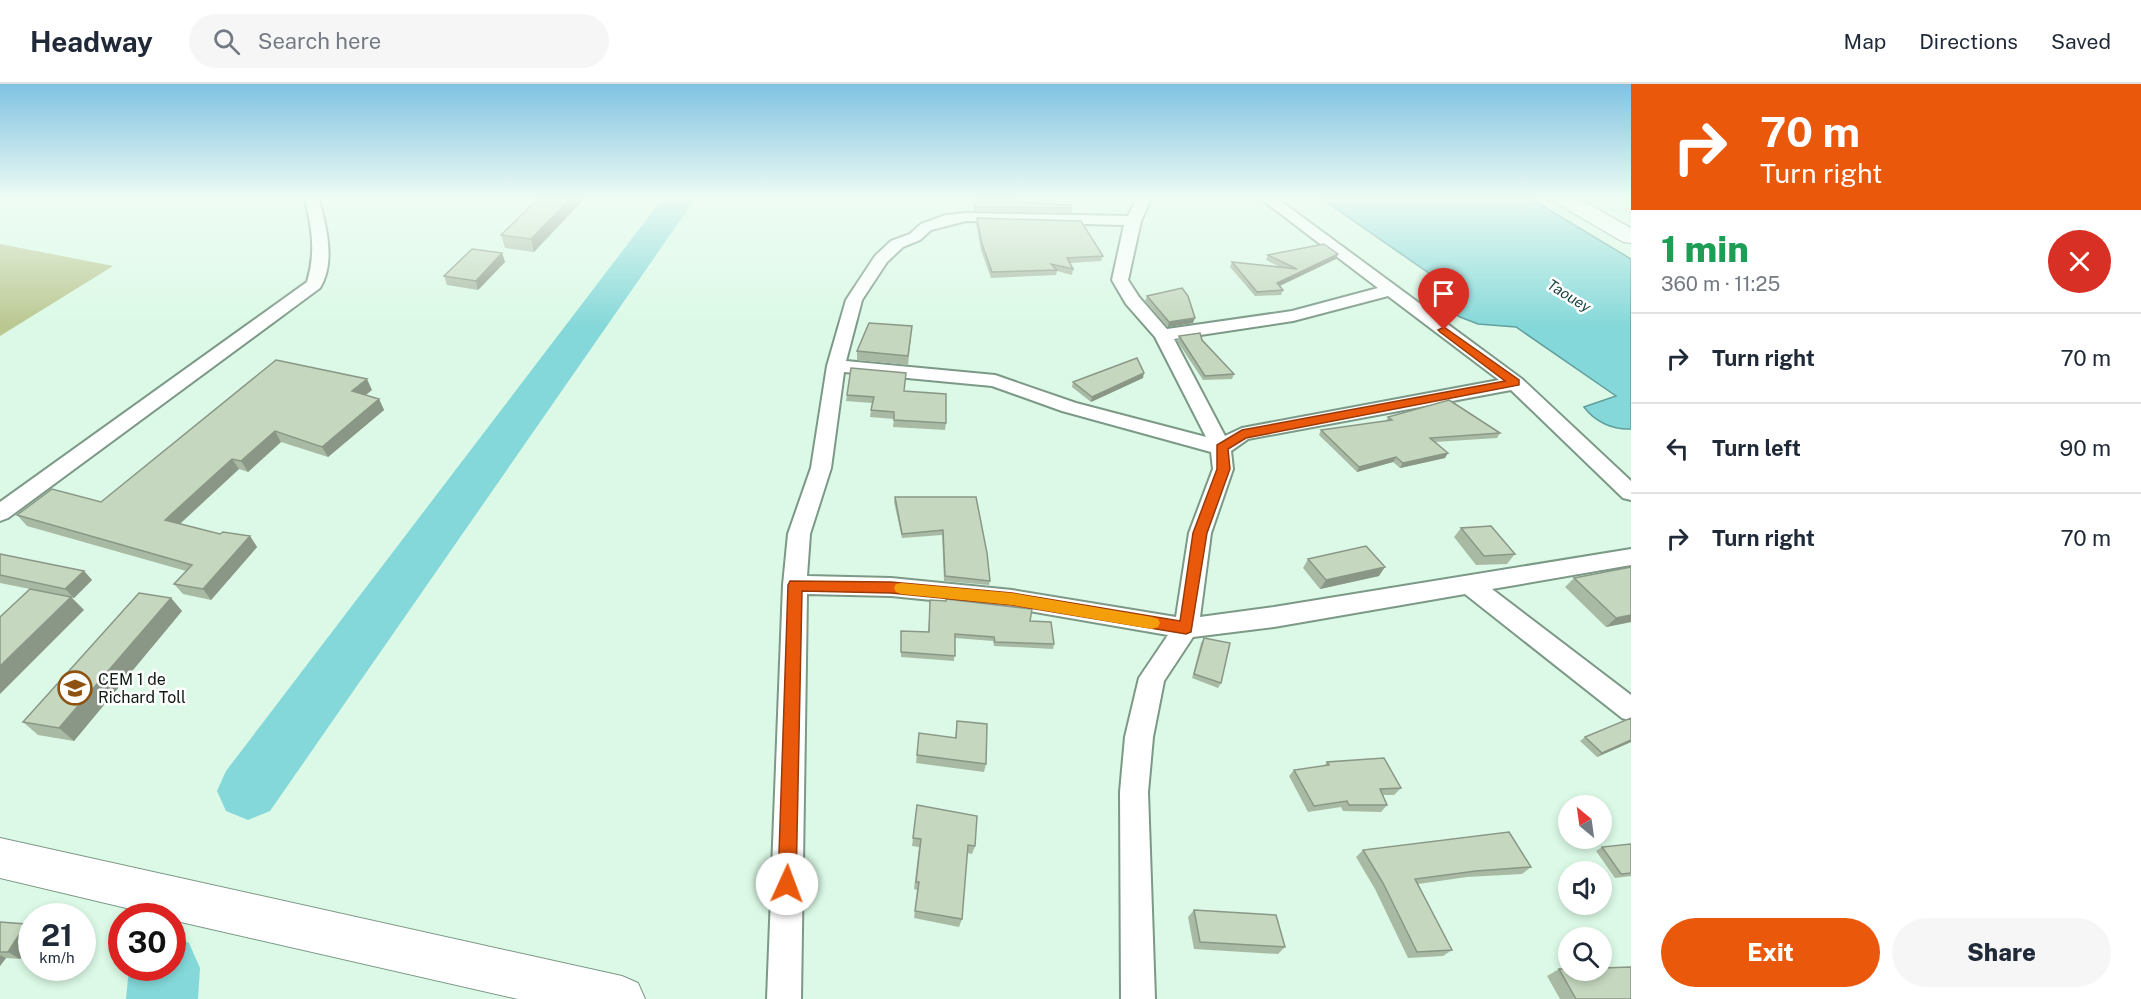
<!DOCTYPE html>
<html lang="en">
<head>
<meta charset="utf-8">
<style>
	:root { --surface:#fff; --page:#f6f6f7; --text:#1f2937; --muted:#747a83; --line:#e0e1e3; --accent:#ea580c }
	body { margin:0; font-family:"Public Sans",sans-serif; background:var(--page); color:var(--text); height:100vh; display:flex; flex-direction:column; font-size:22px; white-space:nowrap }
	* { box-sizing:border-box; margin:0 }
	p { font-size:20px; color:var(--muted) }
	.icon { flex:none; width:33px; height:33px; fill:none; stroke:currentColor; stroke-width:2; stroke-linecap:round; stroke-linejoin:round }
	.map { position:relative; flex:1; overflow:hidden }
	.side { display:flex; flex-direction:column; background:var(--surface); width:510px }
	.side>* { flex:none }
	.top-card { background:#ea580c; color:#fff; overflow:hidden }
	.needle { width:39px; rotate:331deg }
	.buttons { position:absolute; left:1558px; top:711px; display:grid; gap:12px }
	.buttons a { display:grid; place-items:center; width:54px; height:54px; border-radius:50%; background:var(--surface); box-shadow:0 3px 9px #0003; font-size:30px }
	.speed { position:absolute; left:18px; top:819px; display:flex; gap:12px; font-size:30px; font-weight:700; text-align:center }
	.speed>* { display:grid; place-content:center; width:78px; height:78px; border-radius:50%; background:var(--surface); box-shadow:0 3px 9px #0003; line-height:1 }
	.speed small { font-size:15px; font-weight:400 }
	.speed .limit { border:9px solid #d22; background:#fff; color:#111 }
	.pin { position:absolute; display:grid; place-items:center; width:51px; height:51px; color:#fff; margin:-62px -26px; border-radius:50% 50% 50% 0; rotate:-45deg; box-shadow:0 0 6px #0007 }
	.pin .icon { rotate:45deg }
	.me { position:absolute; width:66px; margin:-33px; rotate:2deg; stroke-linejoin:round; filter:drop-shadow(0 0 4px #0008) }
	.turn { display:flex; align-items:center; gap:21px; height:126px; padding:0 30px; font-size:27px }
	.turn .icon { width:78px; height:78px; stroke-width:2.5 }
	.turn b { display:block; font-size:42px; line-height:51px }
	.round { display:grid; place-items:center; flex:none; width:63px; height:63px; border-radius:32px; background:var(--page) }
	.head { display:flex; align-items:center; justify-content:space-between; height:102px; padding:0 30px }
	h1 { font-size:36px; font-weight:800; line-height:45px; color:#1e9e55 }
	.action { display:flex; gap:12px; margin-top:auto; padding:12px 30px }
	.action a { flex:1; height:69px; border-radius:36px; background:var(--accent); color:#fff; font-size:24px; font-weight:800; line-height:69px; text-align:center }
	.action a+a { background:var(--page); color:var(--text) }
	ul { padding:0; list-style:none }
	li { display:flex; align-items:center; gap:18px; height:90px; padding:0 30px; border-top:2px solid var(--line) }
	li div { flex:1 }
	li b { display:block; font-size:22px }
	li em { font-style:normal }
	header { display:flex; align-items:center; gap:36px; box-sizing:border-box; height:84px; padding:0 30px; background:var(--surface); border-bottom:2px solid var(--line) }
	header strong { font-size:28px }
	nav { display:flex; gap:33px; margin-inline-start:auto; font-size:21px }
	.search { width:420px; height:54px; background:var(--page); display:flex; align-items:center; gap:15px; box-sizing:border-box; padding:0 21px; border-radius:33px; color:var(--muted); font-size:22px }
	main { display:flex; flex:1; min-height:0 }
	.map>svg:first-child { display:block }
</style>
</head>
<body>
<header>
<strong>Headway</strong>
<div class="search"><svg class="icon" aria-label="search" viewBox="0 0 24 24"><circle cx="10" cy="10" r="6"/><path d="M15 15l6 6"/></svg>Search here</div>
<nav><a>Map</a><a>Directions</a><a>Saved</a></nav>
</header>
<main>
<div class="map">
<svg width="1631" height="915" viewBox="0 0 1631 915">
	<rect width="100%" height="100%" fill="#dbf9e6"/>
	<path fill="#bac790" d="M0,160l113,22 -113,70z"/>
	<path fill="#84d8d9" stroke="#619f9e" stroke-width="1.5" d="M1322,115h209l100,60v170c-18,1 -36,-7 -47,-22l32,-11 -100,-69 -38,-3 -18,-7 -23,-14 -5,-8 13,-5 1,-5z"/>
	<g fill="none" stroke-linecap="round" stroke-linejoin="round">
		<path fill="#84d8d9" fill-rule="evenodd" d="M662,115h33l-425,612 -22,9 -22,-9 -9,-20 9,-20z
			M172,852l17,7 11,25 -2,31h-72l3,-31h43z"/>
		<g stroke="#7c9887" stroke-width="4">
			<path id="street" d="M305,115h14c7,27 17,63 1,89l-312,230 -8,3v-19l307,-220c9,-29 5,-54 -2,-83z
				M1137,115h14l-10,22 -13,59 11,17 28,32 125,-18 86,-23 -117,-89h17l244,180 109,102v19l-8,-2 -112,-108 -263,49 -17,12 2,18 -22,64 -11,84 74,-10 357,-58v16l-139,24 139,106v26l-9,-3 -157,-124 -191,33 -81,10 -29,44 -11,56 -5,55 7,207h-34l-1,-207 5,-55 14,-59 29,-43 -156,-27 -121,-12 -84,-2 -6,405h-34l16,-414 5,-51 23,-66 16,-102 19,-66 29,-44 16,-15 19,-7 11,-10 25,-9 20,-2 162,3zM966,137l158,4 -12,55 14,24 29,33 51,100 -130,-34 -81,-28 -149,-14 16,-61 25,-38 16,-15 17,-7 11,-10zM1388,212l111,84 -257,48 -17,8 -51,-97 119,-18zM844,288l148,14 70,25 149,41 2,17 -24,64 -13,84 -164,-27 -121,-12 -84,-2 3,-42 21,-66z"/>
		</g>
		<g stroke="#7c9887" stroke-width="2">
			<path id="secondary" d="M1553,115h26l52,29v15l-8,-1 -67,-39z
				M0,754l622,138 16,7 7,16h-127l-346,-79v-4h-12l-160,-38z"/>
		</g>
		<use href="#street" fill="#fff" fill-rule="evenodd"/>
		<use href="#secondary" fill="#fff" fill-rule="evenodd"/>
	</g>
	<path fill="#a9baa4" d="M538,115h46l-50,53 -29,-4 -4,-13z
		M972,115h45l1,3 54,6v5l-98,-2z
		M977,134l126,38 -2,5 -31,2 3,6 -1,6 -15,-4 -1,4 -65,3 -10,-28 -5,-26z
		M502,169l3,9 -27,28 -31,-5 -3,-9z
		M1268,171l68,4 -56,27 3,4 -2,5 -26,1 -25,-29 2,-5 50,6 -16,-8z
		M1147,212l46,27 -25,4 -23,-26z
		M912,242l-4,39 -51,-5v-9z
		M1179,252l23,4 32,34 -2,5 -29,1 -26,-39z
		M1143,294l-52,24 -19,-15 1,-5z
		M372,306l-7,5 14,4 5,11 -56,47 -47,-15 -33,30 -9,-3 -59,55 40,10 30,2 7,11 -46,53 -28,-6 -9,-10 12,-13 -159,-45 -10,-11 84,-13z
		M904,307l42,32 -1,7 -52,-3 1,-8 -24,-2 2,-14 -26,-2 1,-6z
		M1388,333l112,16 -3,5 -62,4 10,16 -45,10 -7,-6 -36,10 -38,-37 2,-5 65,-9z
		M895,413l92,56 3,28 -1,4 -45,-4 -2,-46 -40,3 -8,-36z
		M1461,444l54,26 -8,10 -31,1 -22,-28z
		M0,470l84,17 8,9 -18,18h-2l12,12 -54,-21 -30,-6z
		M1308,475l71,17 -59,13 -17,-21z
		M1574,494l57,44 -25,5 -41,-40z
		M171,514l11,13 -108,130 -36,-6 -15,-13z
		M930,520l100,17 24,23 -1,5 -59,-3 -1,-5 -38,-3 -1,23 -53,-4v-26l27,1z
		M1204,554l17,45 -3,5 -26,-10 9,-35z
		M957,637l29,43 -2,8 -68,-9 3,-30 36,5z
		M1585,653l46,5 -34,15 -17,-16z
		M1327,678l74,26 -7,7h-11l4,10 -6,7 -38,-1 -2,-4 -33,5 -19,-36 5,-6 30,-4z
		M916,730l59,32 -3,8 -5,-1 -5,66 -3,8 -45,-9 3,-28 -3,-1 5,-42 -7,-1z
		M1631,760v32l-16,2 -19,-27 6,-4z
		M1363,766l168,17 -9,7 -55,3 -49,7 34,66 -9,6 -35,2 -33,-69 -19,-32z
		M1194,826l91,37 -7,7 -84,-5 -6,-32z
		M0,838l26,2 6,3v15l-12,17 -14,-1 -6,8z
		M1559,885l72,30h-71l-13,-23z"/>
	<path fill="#8a9786" d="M570,115h14l-50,53 -3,-13z
		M502,169l3,9 -27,28 -2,-9z
		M1338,170l-2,5 -61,29 2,-5z
		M1195,234l-2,5 -25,4 1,-5z
		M1144,289l-1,5 -52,24 1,-5z
		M367,295l5,11 -15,12 -5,-11z
		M379,315l5,11 -56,47 -6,-10z
		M275,347l6,11 -33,30 -7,-11z
		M1448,369l-3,5 -45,10 3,-5z
		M1396,373l-3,5 -36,10 2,-5z
		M232,375l7,10 -66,61 -8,-10z
		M250,452l7,11 -46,53 -8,-11z
		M1385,483l-6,9 -59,13 6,-9z
		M84,487l8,9 -18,18 -9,-9z
		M71,513l13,13 -84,84v-28z
		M171,514l11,13 -108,130 -15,-13z
		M1631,531v7l-25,5 10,-9z
		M1631,656v2l-34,15 5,-4z
		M26,840l6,3v15l-12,17 -12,-7z
		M0,871l6,3 -6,8z"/>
	<path fill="#c5d8bf" stroke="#8a9786" stroke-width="1.5" d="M538,115h32l-39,40 -30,-4z
		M973,115h44l1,3 52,3 2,3 -97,-1z
		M977,134l104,3 22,35 -36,2 6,11 -22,-5 6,6 -65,2 -10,-28z
		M1324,160l14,10 -61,29 6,7 -26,2 -25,-30 65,7 -29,-14z
		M472,165l30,4 -26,28 -32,-5z
		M1182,204l6,8 7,22 -26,4 -22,-26z
		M869,239l43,3 -4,30 -51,-5z
		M1200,249l2,7 32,34 -29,2 -26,-40z
		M1137,274l7,15 -52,24 -19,-15z
		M276,276l91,19 -15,12 27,8 -57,48 -47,-16 -34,30 -9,-2 -67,61 55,14 3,-2 27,4 -47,53 -29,-5 18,-19 -175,-50 35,-26 49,13z
		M851,284l55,5 -2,18 42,3v29l-52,-3v-8l-23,-2 3,-13 -27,-2z
		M1449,316l51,33 -70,5 18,15 -45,10 -7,-6 -37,10 -38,-37 71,-10 -4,-3z
		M895,413h81l11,56 3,28 -45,-5 -2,-46 -41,4z
		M1491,442l24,28 -31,2 -23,-28z
		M1366,462l19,21 -59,13 -18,-21z
		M0,470l84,17 -19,18 -65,-14z
		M1631,483v48l-15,3 -42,-40z
		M30,505l41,8 -71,69v-49z
		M139,509l32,5 -112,130 -36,-6z
		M946,515l86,10 -2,12 21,1 3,22 -59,-2 -1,-5 -39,-3v22l-54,-4v-21l28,1 1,-32 16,1z
		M1204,554l26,5 -9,40 -27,-9z
		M1631,634v22l-29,13 -17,-16z
		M957,637l30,3 -1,40 -69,-9 2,-22 37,5z
		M1384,674l17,30 -21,1 7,16h-38l-2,-4 -33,5 -20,-36 35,-5 -2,-3z
		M917,721l60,11 -2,30 -7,-1 -6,74 -47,-8 4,-29h-3l5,-43 -8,-1z
		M1509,748l22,35 -55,4 -61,8 37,71 -35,2 -34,-69 -20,-33z
		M1631,760v29l-10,1 -19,-27z
		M1194,826l82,5 9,32 -85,-5z
		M0,838l26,2 -18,28h-8z
		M1631,883v32h-55l-17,-30h10v1h33v-2z"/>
	<linearGradient id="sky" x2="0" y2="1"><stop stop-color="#80c2e2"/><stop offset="0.47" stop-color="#effcf4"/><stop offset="1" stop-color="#effcf4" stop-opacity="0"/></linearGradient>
	<rect width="1631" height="243" fill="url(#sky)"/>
	<path fill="#ea580c" stroke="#983908" stroke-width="1.5" d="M1444,243l75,53v5l-273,53 -18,11 2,20 -23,64 -16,99 -5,2 -174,-29 -121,-12 -89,-2 -6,293 -3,6 -6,3 -7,-3 -2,-6 10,-299 2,-4 101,1 121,11 168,28 13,-88 24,-64v-24l25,-15 263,-49 -65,-49 -2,-2z"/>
	<path fill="#f59e0b" d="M901,499l111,10 140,24 6,2 2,4 -2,4 -6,2 -140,-24 -111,-11 -5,-2 -2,-4 2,-4z"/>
	<defs>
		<g id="school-ring" transform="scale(1.725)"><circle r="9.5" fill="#fefefe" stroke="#8d5110" stroke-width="1.5"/><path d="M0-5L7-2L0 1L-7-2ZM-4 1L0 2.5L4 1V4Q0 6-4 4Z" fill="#8d5110"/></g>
	</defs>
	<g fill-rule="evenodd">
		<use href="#school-ring" x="75" y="604"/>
	</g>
	<g text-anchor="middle" stroke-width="5" stroke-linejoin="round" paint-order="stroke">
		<g font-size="15" font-style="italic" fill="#173f3f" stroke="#fefefe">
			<text transform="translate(1569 212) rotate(32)" y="5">Taouey</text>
		</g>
		<g font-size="16" fill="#101b14" stroke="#fefefe" text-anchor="start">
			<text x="98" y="601">CEM 1 de<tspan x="98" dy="18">Richard Toll</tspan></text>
		</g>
	</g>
</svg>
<div class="buttons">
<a><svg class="needle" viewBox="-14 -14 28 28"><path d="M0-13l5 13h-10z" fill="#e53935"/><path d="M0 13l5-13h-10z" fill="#747a83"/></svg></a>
<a><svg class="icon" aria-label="sound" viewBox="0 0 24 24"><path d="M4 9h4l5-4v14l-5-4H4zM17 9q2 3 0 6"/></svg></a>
<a><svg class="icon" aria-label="search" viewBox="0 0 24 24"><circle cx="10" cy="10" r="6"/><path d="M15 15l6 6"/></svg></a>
</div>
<div class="speed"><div>21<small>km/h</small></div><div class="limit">30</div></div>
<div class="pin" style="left:1444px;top:246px;background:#d93025"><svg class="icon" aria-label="arrive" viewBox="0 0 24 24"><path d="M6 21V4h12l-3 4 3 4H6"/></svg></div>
<svg class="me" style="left:787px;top:800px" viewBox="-20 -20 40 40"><circle r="19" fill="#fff"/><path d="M0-13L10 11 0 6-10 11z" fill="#ea580c"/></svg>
</div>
<section class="side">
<div class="top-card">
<div class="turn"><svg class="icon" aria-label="right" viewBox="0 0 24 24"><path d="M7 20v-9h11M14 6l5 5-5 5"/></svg><div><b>70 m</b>Turn right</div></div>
</div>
<div class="head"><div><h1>1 min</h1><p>360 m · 11:25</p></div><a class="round" style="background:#d93025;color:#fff"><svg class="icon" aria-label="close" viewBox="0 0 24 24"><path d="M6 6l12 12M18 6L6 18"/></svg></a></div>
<ul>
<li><svg class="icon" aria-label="right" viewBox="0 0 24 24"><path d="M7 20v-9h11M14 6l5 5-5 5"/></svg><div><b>Turn right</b></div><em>70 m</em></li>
<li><svg class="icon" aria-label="left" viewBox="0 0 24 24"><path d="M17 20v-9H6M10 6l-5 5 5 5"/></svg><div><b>Turn left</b></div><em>90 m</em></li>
<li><svg class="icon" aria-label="right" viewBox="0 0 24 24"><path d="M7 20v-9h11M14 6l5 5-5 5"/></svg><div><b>Turn right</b></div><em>70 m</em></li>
</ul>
<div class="action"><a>Exit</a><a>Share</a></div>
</section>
</main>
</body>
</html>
